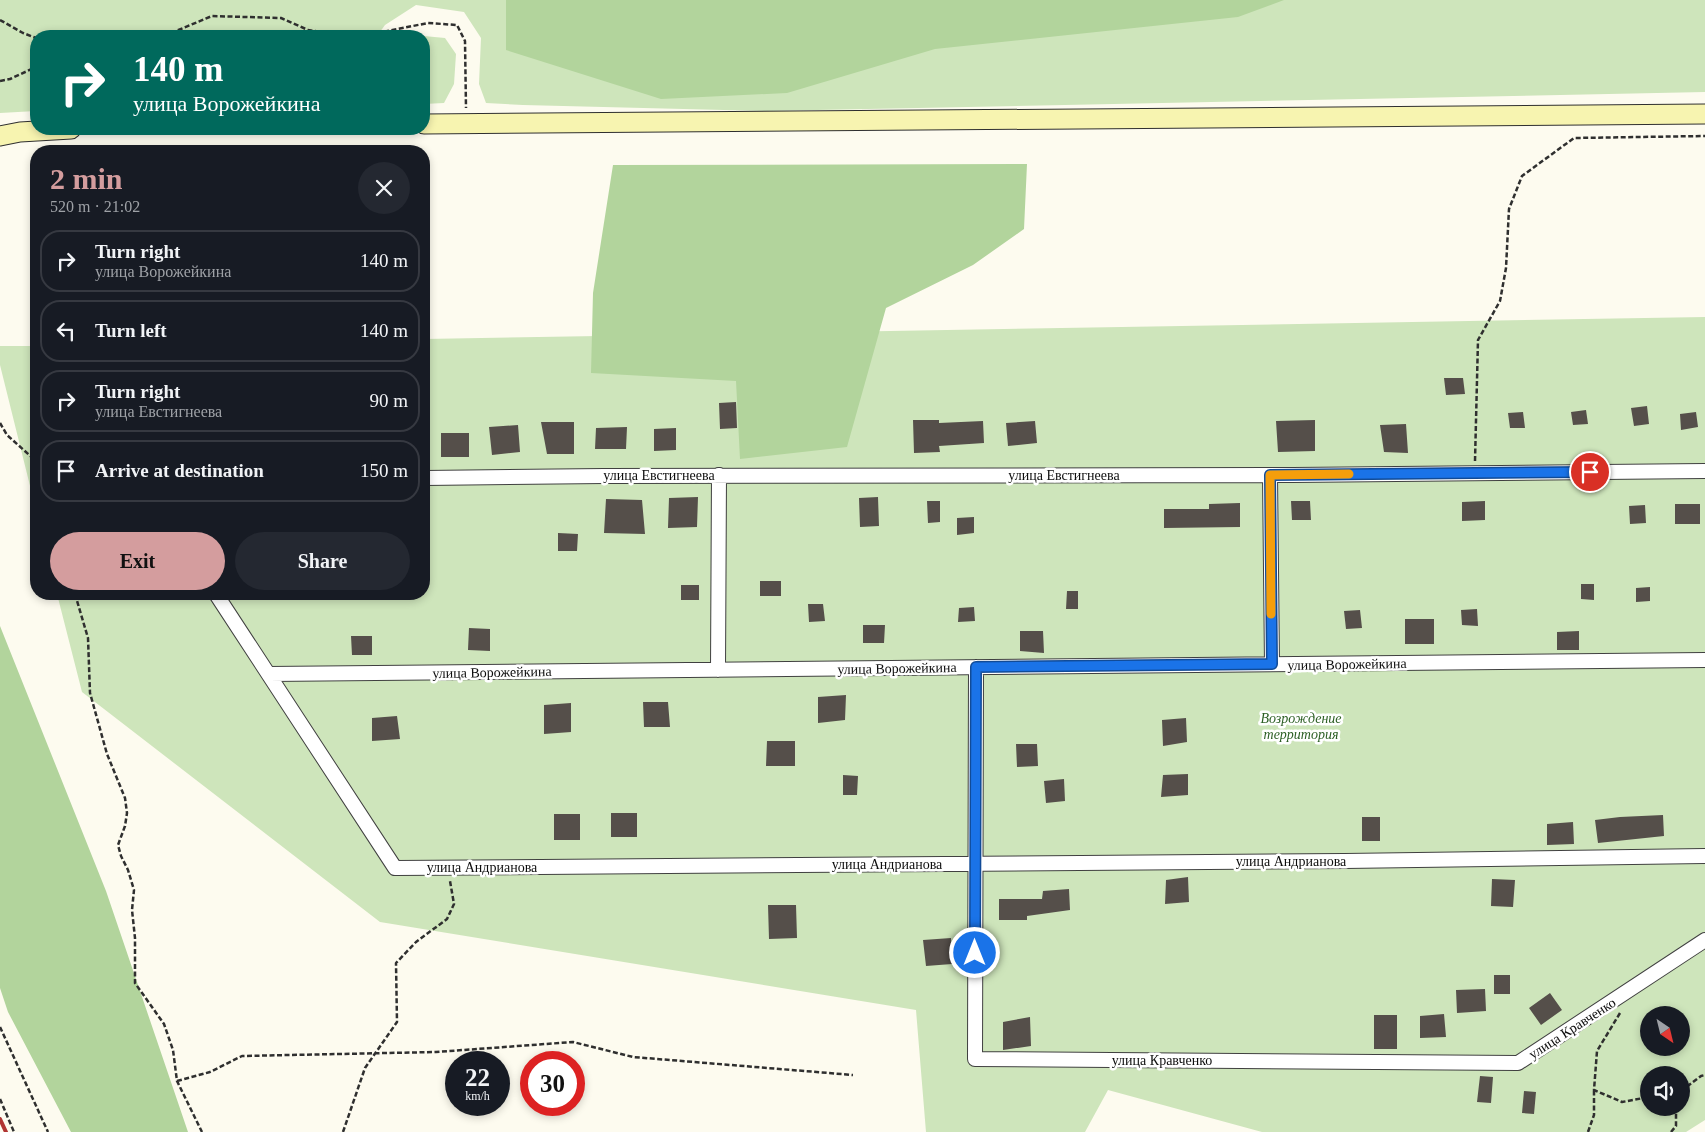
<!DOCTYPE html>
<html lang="en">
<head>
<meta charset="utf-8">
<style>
	:root { --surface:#171b24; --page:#242831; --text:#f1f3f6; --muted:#9ea1a6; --line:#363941; --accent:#d49d9e }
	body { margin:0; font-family:Georgia,serif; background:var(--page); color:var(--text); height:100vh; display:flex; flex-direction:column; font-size:19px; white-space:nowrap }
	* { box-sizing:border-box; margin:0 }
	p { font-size:16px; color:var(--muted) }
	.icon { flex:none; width:28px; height:28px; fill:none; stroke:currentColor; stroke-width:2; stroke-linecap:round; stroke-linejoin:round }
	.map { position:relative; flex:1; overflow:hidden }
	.side { position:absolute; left:30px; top:145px; width:400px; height:455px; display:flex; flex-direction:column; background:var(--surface); border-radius:20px; box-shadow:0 2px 8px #0003 }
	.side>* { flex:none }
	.hud { position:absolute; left:30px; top:30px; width:400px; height:105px; border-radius:20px; box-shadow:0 2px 8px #0003; background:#00695c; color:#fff; overflow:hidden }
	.needle { width:32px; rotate:145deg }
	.buttons { position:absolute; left:1640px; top:1006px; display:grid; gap:10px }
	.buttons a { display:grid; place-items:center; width:50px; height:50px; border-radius:50%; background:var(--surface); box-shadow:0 2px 8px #0003; font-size:25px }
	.speed { position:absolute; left:445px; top:1051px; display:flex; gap:10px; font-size:25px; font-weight:700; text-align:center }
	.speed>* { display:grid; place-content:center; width:65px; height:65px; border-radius:50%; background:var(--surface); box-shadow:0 2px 8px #0003; line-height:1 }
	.speed small { font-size:12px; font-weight:400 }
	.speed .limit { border:8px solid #d22; background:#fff; color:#111 }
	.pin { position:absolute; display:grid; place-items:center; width:42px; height:42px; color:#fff; margin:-21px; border:2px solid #fff; border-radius:50%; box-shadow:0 1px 5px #0007 }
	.me { position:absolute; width:55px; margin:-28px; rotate:0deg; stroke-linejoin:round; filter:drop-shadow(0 0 4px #0008) }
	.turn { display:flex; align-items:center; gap:18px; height:105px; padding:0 20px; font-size:22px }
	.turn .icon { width:65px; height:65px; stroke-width:2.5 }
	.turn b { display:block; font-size:35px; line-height:42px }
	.round { display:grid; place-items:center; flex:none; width:52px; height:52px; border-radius:26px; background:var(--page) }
	.overview { display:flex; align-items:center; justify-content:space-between; height:85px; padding:0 20px }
	h1 { font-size:30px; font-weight:700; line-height:38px; color:var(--accent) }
	.primary-button { display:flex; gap:10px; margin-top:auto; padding:10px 20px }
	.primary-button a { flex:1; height:58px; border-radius:30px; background:var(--accent); color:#111; font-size:20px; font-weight:700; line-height:58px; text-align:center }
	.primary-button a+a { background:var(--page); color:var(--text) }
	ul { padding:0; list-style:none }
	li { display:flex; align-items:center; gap:15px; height:62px; margin:0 10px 8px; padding:0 10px; border:2px solid var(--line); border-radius:20px }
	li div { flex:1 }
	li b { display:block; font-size:19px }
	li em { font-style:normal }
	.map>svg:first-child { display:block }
</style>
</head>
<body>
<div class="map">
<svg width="1705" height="1132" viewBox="0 0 1705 1132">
	<rect width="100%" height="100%" fill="#fdfbef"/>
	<path fill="#cee5bb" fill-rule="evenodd" d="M0,0h1705v92l-938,19 -244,-6 -37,-2 -7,-19 2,-46 -17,-26 -48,-7 -31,20 -8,11h-341v75l-36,2z
		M424,36l21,2 11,16 -2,30 -10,19 -20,1z
		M1705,317v803l-19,12h-424l-154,-42 -23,42h-159l-10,-122 -536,-88 -298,-230 -25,-98h367v-255zM1649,1015h32v33h-32zM1649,1075h32v33h-32z
		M0,346h36v164l-36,-145z"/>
	<path fill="#b2d49c" d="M506,0h778l-46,17 -303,32 -148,44 -126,6 -155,-49z
		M1027,164l-3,65 -51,36 -87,43 -39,139 -107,12 -4,-78 -145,-8 2,-80 20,-128z
		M0,626l106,265 82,241h-117l-63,-120 -8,-24z"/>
	<path fill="#554f4a" d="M1444,378h19l2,16 -19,1z
		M736,402l1,26 -17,1 -1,-26z
		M1647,406l2,18 -15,2 -3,-18z
		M1586,410l2,14 -15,1 -2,-13z
		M1523,412l2,16h-15l-2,-15z
		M1696,412l2,15 -17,3 -1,-16z
		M913,420h26v3l44,-2 1,22 -45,3 1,6 -26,1z
		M1315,420v31l-37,1 -2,-31z
		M1035,421l2,22 -29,3 -2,-23z
		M541,422h33v32h-27z
		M1406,424l2,29 -24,-1 -4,-27z
		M518,425l2,27 -28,3 -3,-28z
		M627,427l-1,22h-31l1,-21z
		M676,428v22l-22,1v-22z
		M441,433h28v24h-28z
		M698,497l-1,30 -29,1 1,-30z
		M878,497l1,29 -19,1 -1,-29z
		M606,499l36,1 3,34 -41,-1z
		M927,501h13v21l-12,1z
		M1291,501h19l1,19h-19z
		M1485,501v19l-23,1v-19z
		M1240,503v24l-76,1v-19h45v-5z
		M1675,504h25v20h-25z
		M1645,505l1,18 -16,1 -1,-18z
		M974,517v16l-17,2v-17z
		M558,533l20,1 -1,17h-19z
		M760,581h21v15h-21z
		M1581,584h13v16l-13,-1z
		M681,585h18v15h-18z
		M1650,587v14l-14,1v-14z
		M1067,591h11v18h-12z
		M808,604h15l2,17 -16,1z
		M974,607l1,14 -17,1 1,-14z
		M1477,609l1,17 -16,-1 -1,-15z
		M1360,610l2,18 -16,1 -2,-18z
		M1405,619h29v25h-29z
		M863,625h22l-1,18h-21z
		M469,628l21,1v22l-22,-1z
		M1020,631h23l1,22 -24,-2z
		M1579,631v19h-22v-18z
		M351,636h21v19h-20z
		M846,695l-1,25 -27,3v-26z
		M643,702h25l2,25h-26z
		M571,703v29l-27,2v-29z
		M397,716l3,23 -28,2v-23z
		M1186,718l1,24 -24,4 -1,-26z
		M767,741h28v25h-29z
		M1016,744h21l1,22 -21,1z
		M1188,774v21l-27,2 2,-22z
		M843,775l15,1 -1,19h-14z
		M1064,779l1,22 -19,2 -2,-22z
		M611,813h26v24h-26z
		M554,814h26v26h-26z
		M1663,815l1,21 -66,7 -3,-23 25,-3z
		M1362,817h18v24h-18z
		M1573,822l1,22 -27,1v-21z
		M1188,877l1,25 -24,2 1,-24z
		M1492,879l23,1 -2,27 -22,-1z
		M1069,889l1,21 -43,6v4h-28v-21h43l1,-8z
		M768,905h28l1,33 -28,1z
		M951,938l1,26 -26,2 -3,-26z
		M1494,975h16v19h-16z
		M1485,989l1,22 -29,2 -1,-23z
		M1550,993l12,17 -21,15 -12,-17z
		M1444,1014l2,23 -26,1v-22z
		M1374,1015h23v34h-23z
		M1030,1017l1,29 -28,4v-28z
		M1480,1076l13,1 -2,26 -14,-1z
		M1524,1091l12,1 -2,22 -12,-1z"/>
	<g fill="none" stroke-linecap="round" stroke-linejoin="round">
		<g stroke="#404040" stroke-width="16">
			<path id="street" d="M1270,475l2,189
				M424,478l180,-2 689,-1 412,-4
				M216,594l179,274 950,-7 360,-5
				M976,667l-1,392 543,4 187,-123
				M718,670l1,-195
				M269,674l1436,-14"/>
		</g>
		<g stroke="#2f2f2f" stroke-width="21">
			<path id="secondary" d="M424,124l1281,-10
				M0,136l20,-4 51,-3"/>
		</g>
		<path stroke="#2f2f2f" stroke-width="2.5" stroke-dasharray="5 2.5" stroke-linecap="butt" d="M0,20l23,13 13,5
			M164,36l48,-20 69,2 27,12 38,6
			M362,36l66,-13 29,2 8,16 1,67
			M0,81l10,-2 26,-12
			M0,423l7,12 29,26
			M1475,461l3,-121 22,-39 6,-33 3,-59 13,-33 52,-38 131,-2
			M75,594l13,44 2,55 17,61 18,44 2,15 -2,13 -7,19 3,11 7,14 6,20 -2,20 3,28v45l29,41 9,26 4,31 25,51
			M1620,1013l-23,38 -3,39 28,12 27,-5
			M0,1027l48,105
			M177,1081l33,-9 32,-16 194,-4 137,-10 60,15 220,18
			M1681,1091l20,-15 4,-1
			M0,1099l14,33
			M343,1132l22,-64 32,-46 -1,-59 20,-21 31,-23 7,-15 -4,-23
			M1588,1132l6,-17v-25
			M1671,1132l5,-6v-18"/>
		<use href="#street" stroke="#fff" stroke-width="14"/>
		<use href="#secondary" stroke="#f7f4b0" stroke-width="19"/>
		<path stroke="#b03432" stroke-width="4" d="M0,1119l6,13"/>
	</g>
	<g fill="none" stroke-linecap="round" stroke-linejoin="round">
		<g stroke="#114b97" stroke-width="12">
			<path id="route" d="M975,953l1,-286 296,-3 -2,-189 320,-3"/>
		</g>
		<use href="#route" stroke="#1a73e8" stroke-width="9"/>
		<path stroke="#f59e0b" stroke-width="9" d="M1271,614l-1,-139 79,-1"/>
	</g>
	<g text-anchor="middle" stroke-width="5" stroke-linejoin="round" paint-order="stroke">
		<g font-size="14" fill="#0d0d0d" stroke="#fff">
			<text x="659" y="480">улица Евстигнеева</text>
			<text x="1064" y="480">улица Евстигнеева</text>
			<text transform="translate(1347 664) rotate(-1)" y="5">улица Ворожейкина</text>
			<text transform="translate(897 668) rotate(-1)" y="5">улица Ворожейкина</text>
			<text transform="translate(492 672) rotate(-1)" y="5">улица Ворожейкина</text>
			<text x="1291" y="866">улица Андрианова</text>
			<text x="887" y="869">улица Андрианова</text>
			<text x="482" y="872">улица Андрианова</text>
			<text transform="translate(1572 1028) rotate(-33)" y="5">улица Кравченко</text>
			<text x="1162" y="1065">улица Кравченко</text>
		</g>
		<g font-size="14" font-style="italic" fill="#2c5f24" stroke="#fff">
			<text x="1301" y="723">Возрождение<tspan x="1301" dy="16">территория</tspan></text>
		</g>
	</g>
</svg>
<div class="buttons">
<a><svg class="needle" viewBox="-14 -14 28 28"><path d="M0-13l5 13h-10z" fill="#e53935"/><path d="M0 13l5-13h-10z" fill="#9ea1a6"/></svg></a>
<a><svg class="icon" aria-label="sound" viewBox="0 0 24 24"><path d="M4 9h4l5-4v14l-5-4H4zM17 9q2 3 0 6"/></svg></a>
</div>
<div class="speed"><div>22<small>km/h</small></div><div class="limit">30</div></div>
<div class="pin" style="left:1590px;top:472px;background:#d93025"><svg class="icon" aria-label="arrive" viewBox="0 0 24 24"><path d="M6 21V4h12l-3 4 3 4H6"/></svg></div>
<svg class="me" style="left:975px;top:953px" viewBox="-20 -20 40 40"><circle r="17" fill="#1a73e8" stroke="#fff" stroke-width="3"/><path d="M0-11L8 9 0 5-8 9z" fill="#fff"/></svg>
<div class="hud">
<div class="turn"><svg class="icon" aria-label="right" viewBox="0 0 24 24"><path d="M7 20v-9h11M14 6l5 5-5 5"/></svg><div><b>140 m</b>улица Ворожейкина</div></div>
</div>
<section class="side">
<div class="overview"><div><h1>2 min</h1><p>520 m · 21:02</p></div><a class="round"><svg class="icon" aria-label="close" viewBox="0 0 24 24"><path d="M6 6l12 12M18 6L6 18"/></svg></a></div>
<ul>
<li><svg class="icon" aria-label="right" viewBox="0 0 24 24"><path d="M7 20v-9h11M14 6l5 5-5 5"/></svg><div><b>Turn right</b><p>улица Ворожейкина</p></div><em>140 m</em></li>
<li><svg class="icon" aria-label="left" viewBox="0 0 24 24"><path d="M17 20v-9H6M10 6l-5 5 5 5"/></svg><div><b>Turn left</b></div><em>140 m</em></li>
<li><svg class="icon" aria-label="right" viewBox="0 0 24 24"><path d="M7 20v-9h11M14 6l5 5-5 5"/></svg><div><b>Turn right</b><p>улица Евстигнеева</p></div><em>90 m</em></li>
<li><svg class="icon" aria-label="arrive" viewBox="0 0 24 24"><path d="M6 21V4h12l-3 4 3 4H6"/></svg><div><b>Arrive at destination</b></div><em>150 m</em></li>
</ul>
<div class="primary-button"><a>Exit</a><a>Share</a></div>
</section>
</div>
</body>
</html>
